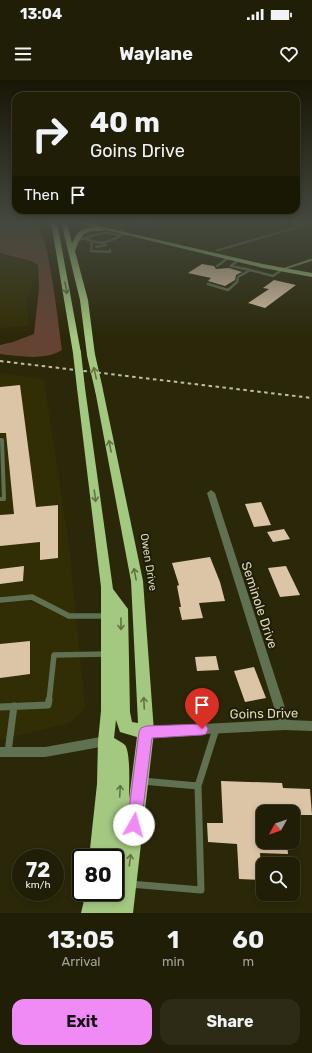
<!DOCTYPE html>
<html lang="en">
<head>
<meta charset="utf-8">
<style>
	:root { --surface:#201e07; --page:#2d2b15; --text:#f1f3f6; --muted:#a2a29b; --line:#3d3c28; --accent:#f08bf6 }
	body { margin:0; font-family:Rubik,sans-serif; background:var(--page); color:var(--text); height:100vh; display:flex; flex-direction:column; font-size:15px; white-space:nowrap }
	* { box-sizing:border-box; margin:0 }
	p { font-size:13px; color:var(--muted) }
	.icon { flex:none; width:22px; height:22px; fill:none; stroke:currentColor; stroke-width:2; stroke-linecap:round; stroke-linejoin:round }
	.map { position:relative; height:833px; overflow:hidden }
	.side { display:flex; flex-direction:column; background:var(--surface); flex:1 }
	.side>* { flex:none }
	.hud { position:absolute; left:12px; top:12px; width:288px; height:122px; border-radius:12px; box-shadow:0 2px 6px #0003,0 0 0 1px var(--line); background:#201e07; color:var(--text); overflow:hidden }
	.needle { width:26px; rotate:230deg }
	.controls { position:absolute; left:256px; top:725px; display:grid; gap:8px }
	.controls a { display:grid; place-items:center; width:44px; height:44px; border-radius:8px; background:var(--surface); box-shadow:0 2px 6px #0003,0 0 0 1px var(--line); font-size:20px }
	.speed { position:absolute; left:12px; top:769px; display:flex; gap:8px; font-size:20px; font-weight:700; text-align:center }
	.speed>* { display:grid; place-content:center; width:52px; height:52px; border-radius:50%; background:var(--surface); box-shadow:0 2px 6px #0003,0 0 0 1px var(--line); line-height:1 }
	.speed small { font-size:10px; font-weight:400 }
	.speed .limit { border:2px solid #111; border-radius:6px; background:#fff; color:#111 }
	.pin { position:absolute; display:grid; place-items:center; width:34px; height:34px; color:#fff; margin:-41px -17px; border-radius:50% 50% 50% 0; rotate:-45deg; box-shadow:0 0 4px #0007 }
	.pin .icon { rotate:45deg }
	.me { position:absolute; width:44px; margin:-22px; rotate:7deg; stroke-linejoin:round; filter:drop-shadow(0 0 3px #0008) }
	.turn { display:flex; align-items:center; gap:14px; height:84px; padding:0 12px; font-size:18px }
	.turn .icon { width:52px; height:52px; stroke-width:2.5 }
	.turn b { display:block; font-size:28px; line-height:34px }
	.then { display:flex; align-items:center; height:38px; padding:0 12px; background:#0003; gap:8px; font-size:15px }
	.eta { display:flex; justify-content:space-evenly; align-items:center; height:68px; text-align:center }
	.eta b { font-size:24px; font-weight:700; line-height:28px }
	.action { display:flex; gap:8px; margin-top:auto; padding:8px 12px }
	.action a { flex:1; height:46px; border-radius:12px; background:var(--accent); color:#111; font-size:16px; font-weight:700; line-height:46px; text-align:center }
	.action a+a { background:var(--page); color:var(--text) }
	.status { display:flex; justify-content:space-between; align-items:center; height:28px; padding:0 20px; background:var(--surface); direction:ltr }
	.status svg { height:11px; fill:currentColor }
	header { display:flex; justify-content:space-between; align-items:center; height:52px; padding:0 12px; background:var(--surface); font-size:18px; font-weight:700 }
	.map>svg:first-child { display:block }
</style>
</head>
<body>
<div class="status"><b>13:04</b><svg viewBox="0 0 49 12"><path d="M0 12V9h3v3zM5 12V6h3v6zM10 12V3h3v9zM15 12V0h3v12zM26 1h20v11H26zM47 4h2v5h-2z"/></svg></div>
<header><svg class="icon" aria-label="menu" viewBox="0 0 24 24"><path d="M4 6h16M4 12h16M4 18h16"/></svg>Waylane<svg class="icon" aria-label="heart" viewBox="0 0 24 24"><path d="M12 20l-8-8c-3-5 5-10 8-4 3-6 11-1 8 4z"/></svg></header>
<div class="map">
<svg width="312" height="833" viewBox="0 0 312 833">
	<rect width="100%" height="100%" fill="#2b2809"/>
	<path fill="#312d04" d="M0,174l35,12 1,10 -9,24 2,26 -29,2z
		M0,293l44,6 26,175 15,154 -15,15 -70,17z"/>
	<path fill="#654332" d="M0,142c12,0 29,-4 38,5 11,10 21,103 24,123 -17,11 -43,6 -62,4v-9l13,-3 21,-8 5,-46 -1,-23 -7,-4 -31,-8z"/>
	<path fill="#dbc5a6" d="M202,184l12,2 2,3 13,-1 13,4 -6,3 -1,5 -10,6 -17,-5 3,-3 -23,-5z
		M274,200l22,5 -31,23 -17,-5 21,-14 -6,-1z
		M20,305l16,122 22,-2v53l-18,2v-18l-40,4v-31l14,-1 -8,-81h-6v-46z
		M261,422l10,23 -17,2 -9,-23z
		M284,449l6,10 -17,3 -6,-10z
		M210,477l10,25 5,19 -26,2 4,15 -21,2 -3,-13h2l-4,-21 2,-1 -7,-22z
		M24,486l-1,15 -23,3v-15z
		M286,486l14,29 -20,2 -12,-29z
		M30,561v33l-30,4v-34z
		M216,576l3,14 -22,1 -2,-14z
		M254,587l12,31 -21,4 -11,-31z
		M221,701l61,2 1,5 27,1 2,26h-19v-3h-30v30h24l1,12 -28,-1 2,27 -23,-1 -2,-35 -29,-2 -1,-19h16z"/>
	<g fill="none" stroke-linecap="round" stroke-linejoin="round">
		<path stroke="#607151" stroke-width="2.5" d="M93,143l2,-1
			M86,159c13,6 22,4 34,-3
			M76,160c10,-1 21,-7 29,-7 8,0 13,4 20,1
			M92,162l-1,9 19,1v-2
			M96,167l10,-2
			M217,186l11,-8
			M250,190l23,6 10,-7
			M208,204l20,6 9,-8 1,-5 12,-7 -19,-4 7,-6"/>
		<path stroke="#607151" stroke-width="4" d="M0,360h2l2,59h-4"/>
		<path stroke="#607151" stroke-width="5.5" d="M0,520l32,-3 37,19h37
			M49,621l5,-46 53,-1"/>
		<path stroke="#607151" stroke-width="7" d="M0,627l48,-2 1,-5
			M8,672l6,-46
			M198,706l18,-57
			M130,804l71,6 -3,-104 -56,-5"/>
		<path fill="#607151" fill-rule="evenodd" d="M145,142h6l-17,4 -2,-1z
			M312,142v2l-93,27 -4,-1z
			M211,410l4,3 74,227 23,1v10l-27,-1 -139,7 -4,-1 -2,-4 2,-4 4,-1 132,-7 -71,-227z
			M106,656l4,1 2,4 -2,4 -4,1 -61,11h-45v-10h45z"/>
		<path fill="#809a68" fill-rule="evenodd" d="M310,179h2v2l-29,9 -2,-1z"/>
		<path fill="#98ba78" fill-rule="evenodd" d="M73,142h8l182,42 49,9v4l-49,-9z"/>
		<path fill="#a3c880" fill-rule="evenodd" d="M51,142h6l24,131 -4,2 -4,-2z
			M61,142h6l5,21c2,-4 4,-8 7,-11 6,-5 22,-7 28,-3 -3,2 -6,2 -10,2 -15,0 -17,7 -22,20l13,49 7,55 -4,2 -4,-2 -7,-55z
			M81,305l4,3 28,201 15,20 2,103 2,10 6,1 -7,-142 -36,-191 4,-3 4,3 40,191 11,151 -21,181h-52l5,-21h29v-7l2,3 3,-23 -5,2v-9h-26l8,-74 1,-43 3,-30v-124l-24,-199zM116,640l4,12 17,5 -8,62c0,-10 2,-46 -4,-54 -3,-3 -8,-5 -11,-7z"/>
		<path stroke="#c0beab" stroke-width="2" stroke-dasharray="3.5 3.5" stroke-linecap="butt" d="M0,281l312,37"/>
		<path stroke="#a3c880" stroke-width="8" d="M77,273l4,35
			M91,275l8,35"/>
	</g>
	<defs><path id="oneway-shaft" d="M-6 0H5M1.5-3L5.5 0L1.5 3" fill="none" stroke-width="1.6" stroke-linecap="round" stroke-linejoin="round"/></defs>
	<g stroke="#627340">
		<use href="#oneway-shaft" transform="translate(66 208) rotate(80)"/>
		<use href="#oneway-shaft" transform="translate(95 293) rotate(-103)"/>
		<use href="#oneway-shaft" transform="translate(110 366) rotate(-101)"/>
		<use href="#oneway-shaft" transform="translate(95 416) rotate(83)"/>
		<use href="#oneway-shaft" transform="translate(135 494) rotate(-101)"/>
		<use href="#oneway-shaft" transform="translate(121 544) rotate(90)"/>
		<use href="#oneway-shaft" transform="translate(144 623) rotate(-93)"/>
		<use href="#oneway-shaft" transform="translate(120 711) rotate(-87)"/>
		<use href="#oneway-shaft" transform="translate(130 780) rotate(-83)"/>
	</g>
	<linearGradient id="sky" x2="0" y2="1"><stop stop-color="#181605"/><stop offset="0.55" stop-color="#44483e"/><stop offset="1" stop-color="#44483e" stop-opacity="0"/></linearGradient>
	<rect width="312" height="258" fill="url(#sky)"/>
	<path fill="#f08bf6" stroke="#9c5aa0" d="M202,644l4,1 2,4 -2,5 -4,1 -50,3 -11,87 -2,5 -5,2 -5,-2 -2,-5 12,-93 2,-4 5,-2z"/>
	<g text-anchor="middle" stroke-width="4" stroke-linejoin="round" paint-order="stroke">
		<g font-size="11" fill="#dad8c7" stroke="#221e01">
			<text transform="translate(149 482) rotate(81)" y="4">Owen Drive</text>
		</g>
		<g font-size="13" fill="#dad8c7" stroke="#221e01">
			<text transform="translate(260 525) rotate(72)" y="5">Seminole Drive</text>
			<text transform="translate(264 633) rotate(-1)" y="5">Goins Drive</text>
		</g>
	</g>
</svg>
<div class="controls">
<a><svg class="needle" viewBox="-14 -14 28 28"><path d="M0-13l5 13h-10z" fill="#e53935"/><path d="M0 13l5-13h-10z" fill="#a2a29b"/></svg></a>
<a><svg class="icon" aria-label="search" viewBox="0 0 24 24"><circle cx="10" cy="10" r="6"/><path d="M15 15l6 6"/></svg></a>
</div>
<div class="speed"><div>72<small>km/h</small></div><div class="limit">80</div></div>
<div class="pin" style="left:202px;top:649px;background:#d93025"><svg class="icon" aria-label="arrive" viewBox="0 0 24 24"><path d="M6 21V4h12l-3 4 3 4H6"/></svg></div>
<svg class="me" style="left:134px;top:745px" viewBox="-20 -20 40 40"><circle r="19" fill="#fff"/><path d="M0-13L10 11 0 6-10 11z" fill="#f08bf6"/></svg>
<div class="hud">
<div class="turn"><svg class="icon" aria-label="right" viewBox="0 0 24 24"><path d="M7 20v-9h11M14 6l5 5-5 5"/></svg><div><b>40 m</b>Goins Drive</div></div>
<div class="then">Then<svg class="icon" aria-label="arrive" viewBox="0 0 24 24"><path d="M6 21V4h12l-3 4 3 4H6"/></svg></div>
</div>
</div>
<section class="side">
<div class="eta">
<div><b>13:05</b><p>Arrival</p></div>
<div><b>1</b><p>min</p></div>
<div><b>60</b><p>m</p></div>
</div>
<div class="action"><a>Exit</a><a>Share</a></div>
</section>
</body>
</html>
